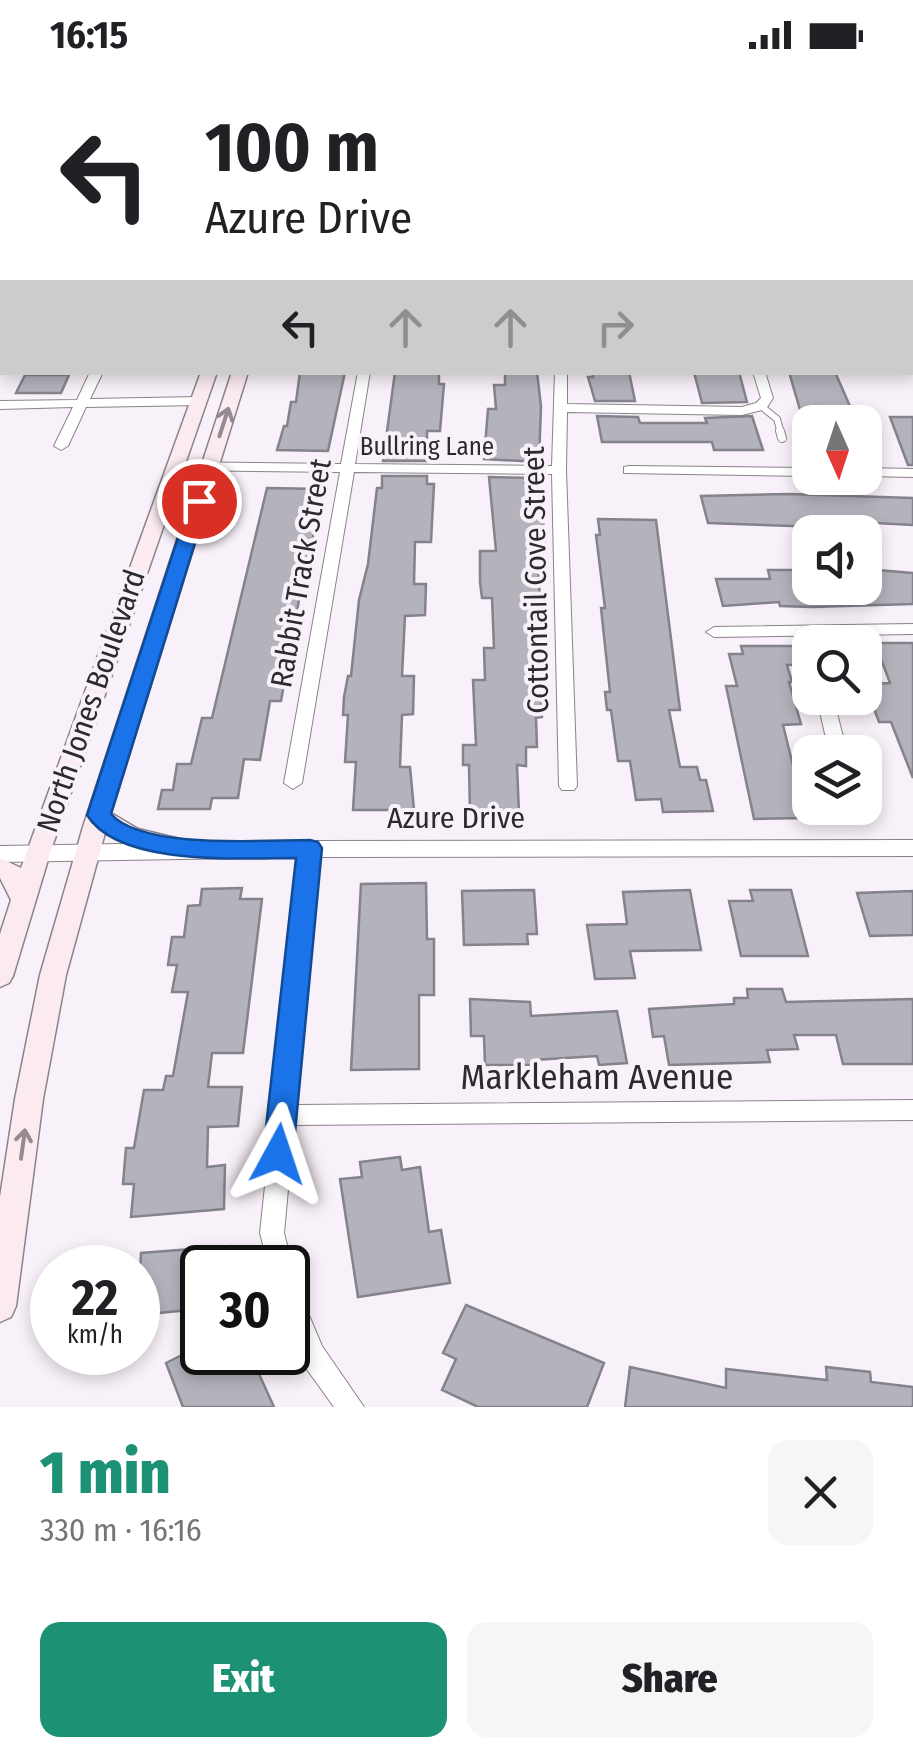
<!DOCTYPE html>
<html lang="en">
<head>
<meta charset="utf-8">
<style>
	:root { --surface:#fff; --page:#f6f6f6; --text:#202124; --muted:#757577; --accent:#1c9174 }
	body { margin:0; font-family:"Fira Sans Condensed",sans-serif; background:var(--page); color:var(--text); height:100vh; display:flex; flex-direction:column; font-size:38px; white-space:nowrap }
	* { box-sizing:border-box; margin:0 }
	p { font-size:32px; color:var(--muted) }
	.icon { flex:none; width:55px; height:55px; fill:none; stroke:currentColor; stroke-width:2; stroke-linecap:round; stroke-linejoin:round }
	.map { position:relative; height:1337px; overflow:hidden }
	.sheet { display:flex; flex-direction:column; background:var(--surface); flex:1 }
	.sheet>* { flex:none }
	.hud { position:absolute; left:0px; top:0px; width:915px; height:305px; box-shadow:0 5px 15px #0003; background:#fff; color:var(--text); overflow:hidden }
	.needle { width:65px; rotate:177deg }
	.controls { position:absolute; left:792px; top:335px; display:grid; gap:20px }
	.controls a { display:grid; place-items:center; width:90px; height:90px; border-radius:20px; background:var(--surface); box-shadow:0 5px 15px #0003; font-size:50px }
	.speed { position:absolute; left:30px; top:1175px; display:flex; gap:20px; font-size:50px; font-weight:700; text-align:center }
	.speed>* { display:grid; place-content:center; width:130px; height:130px; border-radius:50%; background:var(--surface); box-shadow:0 5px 15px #0003; line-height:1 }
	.speed small { font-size:25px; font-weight:400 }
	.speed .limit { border:5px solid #111; border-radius:15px; background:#fff; color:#111 }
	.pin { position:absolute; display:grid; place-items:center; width:85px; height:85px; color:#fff; margin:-42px; border:5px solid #fff; border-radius:50%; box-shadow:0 2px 10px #0007 }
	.me { position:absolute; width:110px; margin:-55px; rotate:5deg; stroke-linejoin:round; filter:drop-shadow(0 0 8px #0008) }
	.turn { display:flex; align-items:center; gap:35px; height:210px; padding:0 40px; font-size:45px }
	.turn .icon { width:130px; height:130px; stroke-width:2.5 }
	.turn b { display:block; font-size:70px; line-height:85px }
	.lanes { display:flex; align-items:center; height:95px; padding:0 40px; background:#0003; justify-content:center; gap:50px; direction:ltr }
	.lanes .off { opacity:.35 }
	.round { display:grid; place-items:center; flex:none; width:105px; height:105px; border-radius:20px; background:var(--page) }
	.overview { display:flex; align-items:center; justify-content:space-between; height:170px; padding:0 40px }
	h1 { font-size:60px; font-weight:800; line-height:75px; color:var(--accent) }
	.action { display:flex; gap:20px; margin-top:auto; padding:20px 40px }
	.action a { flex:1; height:115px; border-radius:20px; background:var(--accent); color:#fff; font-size:40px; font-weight:800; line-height:115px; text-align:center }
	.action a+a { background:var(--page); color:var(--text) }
	.status { display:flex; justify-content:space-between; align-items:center; height:70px; padding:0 50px; background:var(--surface); direction:ltr }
	.status svg { height:28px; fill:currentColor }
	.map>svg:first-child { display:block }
</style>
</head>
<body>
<div class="status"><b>16:15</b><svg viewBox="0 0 49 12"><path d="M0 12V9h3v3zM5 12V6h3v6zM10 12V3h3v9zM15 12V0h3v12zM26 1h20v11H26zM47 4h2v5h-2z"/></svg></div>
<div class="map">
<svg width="913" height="1337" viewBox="0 0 913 1337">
	<rect width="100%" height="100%" fill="#f9f1f9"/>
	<path fill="#b4b2bb" stroke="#84828b" stroke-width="2.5" d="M300,302h45l-17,79 -51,-1 7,-24h3l4,-24h5z
		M395,302h44v12h5l-4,47h-13v30h-44z
		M505,302h32l4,34 -2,56 -55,-3 4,-50h8l-2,-24h11z
		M592,302h37l6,29h-40l-7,-24h5z
		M694,302h45l8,30 -45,1z
		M789,302h46l21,48h-53z
		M25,305h44l-8,18h-45z
		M597,346l41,1 2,6h67l-2,-5 47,-2 11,34h-49l-2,-8h-110z
		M890,347h23v48h-5z
		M382,406h45v8h7l-3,58h-16l-1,42h12l-1,31 -20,1 -3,60h12l-1,38 -11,1 -2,52h10l4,43h-61l3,-48h-11l3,-47h-5l1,-18 4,-21h3l8,-76 9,-36 9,-76h5z
		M489,407l50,1 6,65h-8l3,58h4l1,16h-7l4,100 -6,1 1,29h-11v19l-9,-1 2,48h-49l-1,-48h-6v-20h13l-3,-65h12l-1,-32h10l-2,-50h-10l-2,-16v-31h16z
		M267,418l53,1 -12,83h-4l-23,129h-11l-10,59 -16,-1 -6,39h-26l-2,11h-52l4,-19h11l4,-26h14l11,-46h10z
		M789,424l124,4v27l-95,-5 2,7 -112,-4 -7,-27z
		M598,449l58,1 24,190h-11l11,57h17l3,13h6l7,31 -50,1 -2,-13 -25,1 -6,-39h-12l-7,-51h-4l-2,-18h5l-9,-84h4l-9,-73h4z
		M865,499l48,4v31l-101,3 -32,-1 -1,-4 -56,4 -7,-27h54l-2,-9h42v18h55z
		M875,573h38v135l-22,-56h-12l-6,-16 5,-1 -8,-21 20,-1z
		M741,576h52l5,19h-11l5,17h-3l12,42 -18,1 23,93 -52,1 -28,-133h11l-8,-32h14z
		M426,813l1,56h7v56h-15v74l-68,1 10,-186z
		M242,818l-2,11h22l-19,154h-31l-4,34h34l-4,39 -30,1 -1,40 18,-2 -1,44 -93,8 3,-33h-11l3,-36h8l10,-58h19l3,-14h7l15,-84h-16l5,-27h-9l4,-28h12l4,-31 12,-1 2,-16z
		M534,820l3,44h-10l1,10 -64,1 -2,-54z
		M690,820l11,60 -71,1 5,27 -40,1 -8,-54 40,-1 -4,-32z
		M750,820h41l17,66h-67l-12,-55h24z
		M913,821v44l-43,1 -13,-43z
		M747,919h35l4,13 127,-3v65h-70l-7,-29h-42l4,14 -31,1 3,12 -101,3 -5,-29 -11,1 -4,-28 85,-5v-6h14z
		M470,929l60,3 1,14 86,-5 10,52 -28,2 -2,-9 -63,4v5h-49l-1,-29h-13z
		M400,1087l2,13 18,-3 9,65 12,-2 9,53 -92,14 -18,-118 22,-2 -2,-15z
		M230,1176l-1,22h-27v26l-14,1v15l-50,5 3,-62z
		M466,1235l138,58 -17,44h-109l-36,-17 14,-31 -13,-6z
		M202,1275v7h47l25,55h-91l-17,-44z
		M630,1297l96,21v-19l101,11 -1,-13 44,5 1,10 42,5v20h-288z"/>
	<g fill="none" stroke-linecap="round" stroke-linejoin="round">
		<g stroke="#8a838a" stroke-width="8">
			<path id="service-far1" d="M761,336l16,13 4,14"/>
		</g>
		<g stroke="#8a838a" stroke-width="10">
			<path id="service" d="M780,361l2,7"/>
		</g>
		<g stroke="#8a838a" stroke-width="2">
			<path id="minor" d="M369,0h8v2h-8z
				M571,0h8l1,2h-8z
				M855,0h9l1,2h-8z
				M0,7l2,1v4l-2,1z
				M912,52h1v6h-1z
				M912,68h1v7h-1z
				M0,126h2v6h-2z
				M0,241l2,1v6l-2,1z
				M90,302h13l-13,27 109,-2 6,4 -6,4 -113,2 -18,39 -7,4 -7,-4 19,-39 -73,2v-8l77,-1z
				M358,302h12l-15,92 197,2 3,-94h12v32l175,3 14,-4 5,-5 -8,-26h12l8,26 -7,11 -24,6 -175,-3 -1,58 11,316 -3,4h-12l-3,-4 -7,-312 -198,-2 -52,311 -9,6 -9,-6 56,-311 -165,-2 -7,-4 7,-4 166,2z
				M629,396l181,2v8l-186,-3v-6z
				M865,398l48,1v8l-48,-1z
				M913,554v10l-199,3 -8,-5 8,-5z
				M817,628h16l14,54h-18z
				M310,772l7,2 2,5 -23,256 617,-5v20l-619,5 -10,108 9,35 -5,9v-9h-19l-9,-35 12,-113 -2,-5 3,-7 28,-259 2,-5z
				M288,1213l9,4 25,59 42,61h-30l-31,-43 -15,-33z"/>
		</g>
		<g stroke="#8a838a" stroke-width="2">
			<path id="tertiary" d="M913,770v16l-603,1 -310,5v-16l310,-5z"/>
		</g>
		<g stroke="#8a838a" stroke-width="3">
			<path id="secondary" d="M272,0h10v2h-10z
				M291,0h10v2h-10z
				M0,182h2v8h-2z
				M912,186h1v8h-1z
				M201,302h16l-167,481 -37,123 -4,7 -9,4v-53l11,-34 -11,-22v-20l21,10z
				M232,302h16l-137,441 27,16 63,15 3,6 -3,6c-22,7 -76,-11 -96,-23l-39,142 -23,124 -27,207 -5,11 -11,5v-125l15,-98 25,-124 43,-148z"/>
		</g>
		<use href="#service-far1" stroke="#fff" stroke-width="6"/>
		<use href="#service" stroke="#fff" stroke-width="8"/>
		<use href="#minor" fill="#fff" fill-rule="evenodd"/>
		<use href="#tertiary" fill="#fff" fill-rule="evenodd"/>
		<use href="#secondary" fill="#fbebf1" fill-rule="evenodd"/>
	</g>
	<defs><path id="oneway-shaft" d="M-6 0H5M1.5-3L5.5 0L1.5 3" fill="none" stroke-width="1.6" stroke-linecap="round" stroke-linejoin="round" transform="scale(2.5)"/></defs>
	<g stroke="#948a8f">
		<use href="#oneway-shaft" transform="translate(224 352) rotate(-72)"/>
		<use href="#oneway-shaft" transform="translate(23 1074) rotate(-82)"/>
	</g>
	<path fill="#1a73e8" stroke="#114b97" stroke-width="2.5" d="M199,425l9,6 -97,313c32,36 152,26 199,26l8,2 4,6 -29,306 -4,10 -11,4 -11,-4 -4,-10 33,-296c-54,0 -177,9 -209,-43l103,-314z"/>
	<g text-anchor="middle" stroke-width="8" stroke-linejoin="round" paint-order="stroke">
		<g font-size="25" fill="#2d2a2d" stroke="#f9f1f9">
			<text x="427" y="385">Bullring Lane</text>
		</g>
		<g font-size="30" fill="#2d2a2d" stroke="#f9f1f9">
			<text transform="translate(301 503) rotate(-80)" y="10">Rabbit Track Street</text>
			<text transform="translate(536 510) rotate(-91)" y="10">Cottontail Cove Street</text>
			<text transform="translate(91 631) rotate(-71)" y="10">North Jones Boulevard</text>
			<text x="456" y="758">Azure Drive</text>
		</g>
		<g font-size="35" fill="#2d2a2d" stroke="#f9f1f9">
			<text x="597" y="1019">Markleham Avenue</text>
		</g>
	</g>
</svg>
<div class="controls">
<a><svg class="needle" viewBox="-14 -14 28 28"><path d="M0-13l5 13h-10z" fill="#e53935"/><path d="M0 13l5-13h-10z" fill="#757577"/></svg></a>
<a><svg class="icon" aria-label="sound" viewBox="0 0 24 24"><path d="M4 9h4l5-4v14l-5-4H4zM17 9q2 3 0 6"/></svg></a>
<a><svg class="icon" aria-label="search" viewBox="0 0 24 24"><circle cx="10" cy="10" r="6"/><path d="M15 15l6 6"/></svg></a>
<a><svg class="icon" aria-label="layers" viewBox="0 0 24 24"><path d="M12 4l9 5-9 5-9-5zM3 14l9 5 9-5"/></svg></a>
</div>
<div class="speed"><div>22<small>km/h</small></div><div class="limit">30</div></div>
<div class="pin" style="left:199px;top:431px;background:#d93025"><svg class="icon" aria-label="arrive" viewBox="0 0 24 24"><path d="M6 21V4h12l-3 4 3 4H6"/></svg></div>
<svg class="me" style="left:278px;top:1084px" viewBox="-20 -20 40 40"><path d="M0-17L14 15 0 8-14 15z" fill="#1a73e8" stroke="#fff" stroke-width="4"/></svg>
<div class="hud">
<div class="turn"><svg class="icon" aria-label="left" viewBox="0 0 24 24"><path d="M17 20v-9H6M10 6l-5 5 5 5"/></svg><div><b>100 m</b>Azure Drive</div></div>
<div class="lanes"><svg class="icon" aria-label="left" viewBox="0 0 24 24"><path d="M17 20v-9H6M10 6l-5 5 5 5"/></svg><svg class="icon off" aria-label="ahead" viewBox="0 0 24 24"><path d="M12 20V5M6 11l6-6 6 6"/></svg><svg class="icon off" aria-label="ahead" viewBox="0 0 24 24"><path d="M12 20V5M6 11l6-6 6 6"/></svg><svg class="icon off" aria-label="right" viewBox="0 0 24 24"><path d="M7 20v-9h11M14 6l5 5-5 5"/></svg></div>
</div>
</div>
<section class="sheet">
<div class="overview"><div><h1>1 min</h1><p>330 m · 16:16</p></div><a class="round"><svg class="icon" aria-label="close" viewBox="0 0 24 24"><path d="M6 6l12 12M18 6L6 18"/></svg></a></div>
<div class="action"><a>Exit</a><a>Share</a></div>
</section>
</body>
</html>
